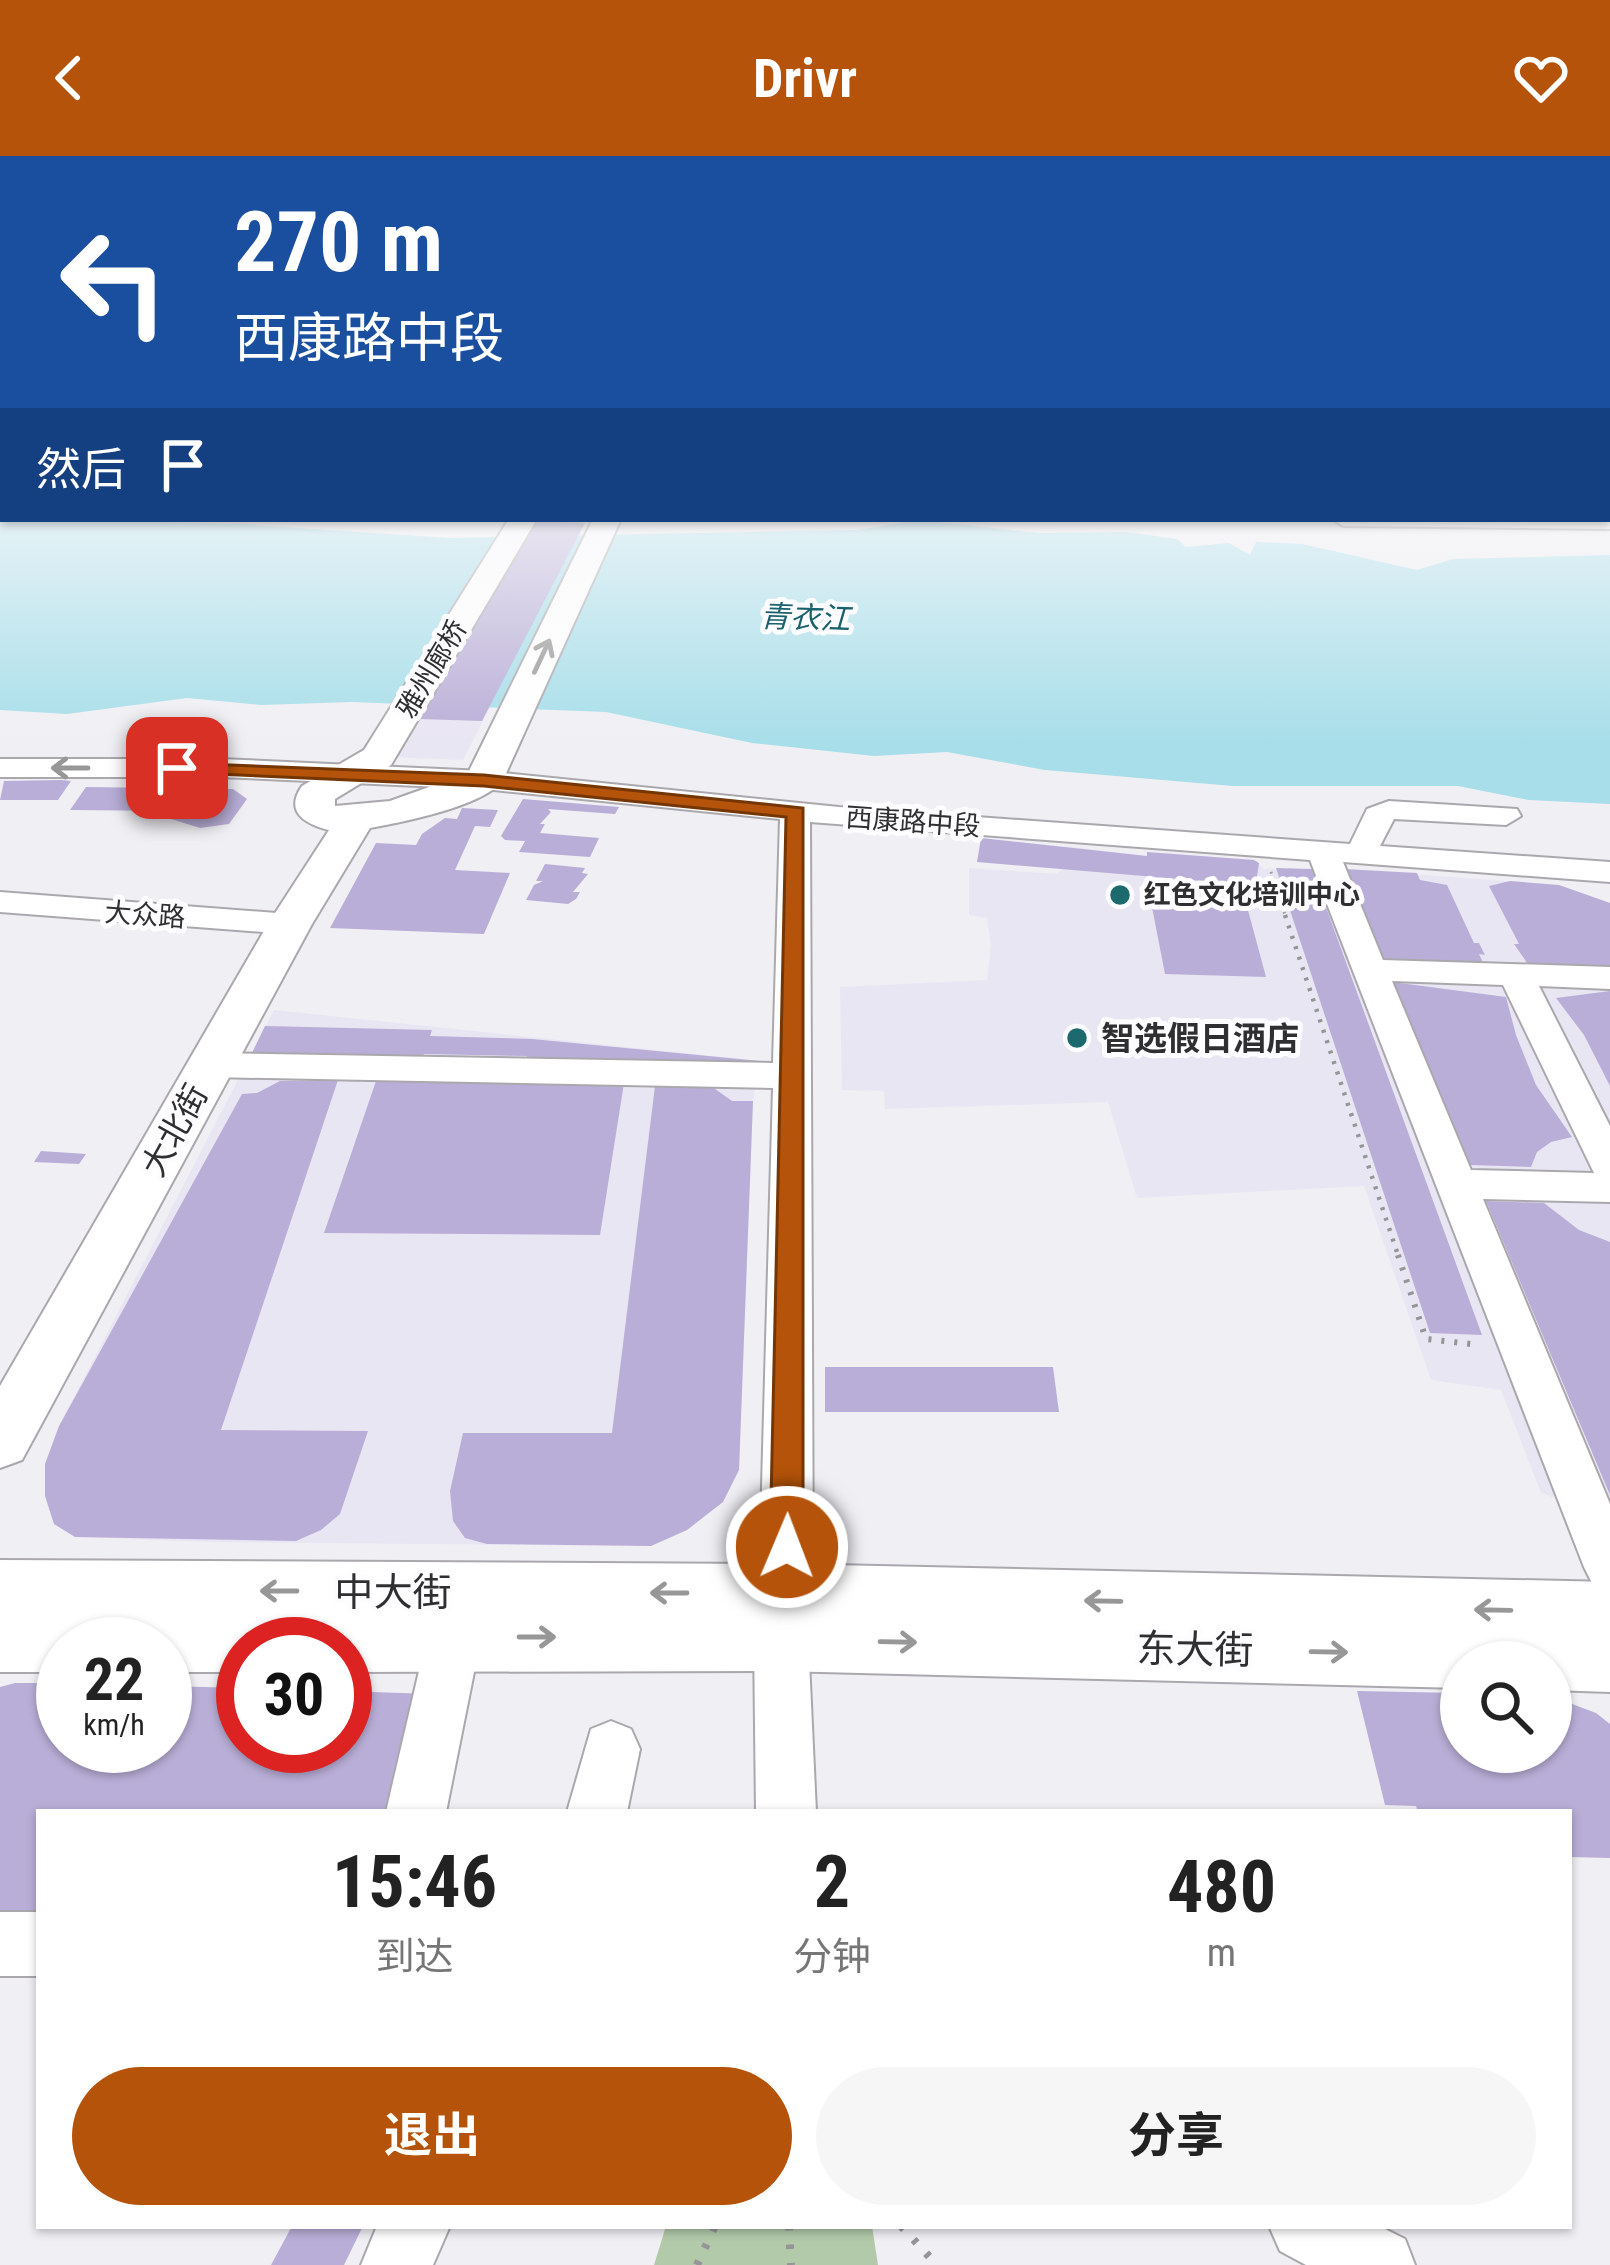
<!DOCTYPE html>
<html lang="zh">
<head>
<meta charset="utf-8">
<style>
	:root { --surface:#fff; --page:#f6f6f6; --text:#222; --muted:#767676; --accent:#b45309 }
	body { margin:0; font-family:"Roboto Condensed","Noto Sans SC",sans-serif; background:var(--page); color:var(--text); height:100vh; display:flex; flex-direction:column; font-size:45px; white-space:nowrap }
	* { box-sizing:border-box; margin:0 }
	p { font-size:39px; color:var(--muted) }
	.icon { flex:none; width:66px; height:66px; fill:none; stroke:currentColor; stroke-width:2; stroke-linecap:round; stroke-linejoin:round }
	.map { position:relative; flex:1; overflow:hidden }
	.sheet { position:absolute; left:36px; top:1653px; width:1536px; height:420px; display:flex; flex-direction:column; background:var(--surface); border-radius:0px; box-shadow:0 3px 9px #0004 }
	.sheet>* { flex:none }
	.hud { position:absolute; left:0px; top:0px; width:1611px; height:366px; box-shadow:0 3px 9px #0004; background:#1a4fa0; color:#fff; overflow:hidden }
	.fabs { position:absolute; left:1440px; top:1485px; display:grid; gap:24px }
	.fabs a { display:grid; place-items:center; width:132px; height:132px; border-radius:50%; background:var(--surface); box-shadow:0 3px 9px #0004; font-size:60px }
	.speed { position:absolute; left:36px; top:1461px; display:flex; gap:24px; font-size:60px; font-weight:700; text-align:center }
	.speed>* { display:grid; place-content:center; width:156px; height:156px; border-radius:50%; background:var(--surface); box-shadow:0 3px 9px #0004; line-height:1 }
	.speed small { font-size:30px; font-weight:400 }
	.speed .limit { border:18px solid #d22; background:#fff; color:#111 }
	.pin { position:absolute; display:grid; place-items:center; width:102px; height:102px; color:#fff; margin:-51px; border-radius:24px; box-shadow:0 6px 18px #0006 }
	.me { position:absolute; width:132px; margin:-66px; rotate:1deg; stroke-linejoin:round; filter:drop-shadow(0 0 9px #0008) }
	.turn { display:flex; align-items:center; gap:42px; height:252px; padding:0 36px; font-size:54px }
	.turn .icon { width:156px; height:156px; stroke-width:2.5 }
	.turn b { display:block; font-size:84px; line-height:102px }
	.then { display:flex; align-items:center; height:114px; padding:0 36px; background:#0003; gap:24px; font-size:45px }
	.eta { display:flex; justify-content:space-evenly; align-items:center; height:204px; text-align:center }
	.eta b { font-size:72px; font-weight:700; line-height:84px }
	.cta { display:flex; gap:24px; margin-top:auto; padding:24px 36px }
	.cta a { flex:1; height:138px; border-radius:72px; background:var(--accent); color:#fff; font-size:48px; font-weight:700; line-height:138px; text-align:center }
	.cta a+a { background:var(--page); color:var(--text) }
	header { display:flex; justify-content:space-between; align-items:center; height:156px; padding:0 36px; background:var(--accent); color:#fff; font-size:54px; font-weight:700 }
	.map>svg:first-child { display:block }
</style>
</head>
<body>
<header><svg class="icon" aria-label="back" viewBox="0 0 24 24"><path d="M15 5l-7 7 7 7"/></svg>Drivr<svg class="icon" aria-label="heart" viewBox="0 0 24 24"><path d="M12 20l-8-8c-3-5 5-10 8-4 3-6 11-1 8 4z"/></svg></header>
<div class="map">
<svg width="1610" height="2109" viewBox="0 0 1610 2109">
	<rect width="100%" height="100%" fill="#f0eff4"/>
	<path fill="#e9e6f3" d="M528,363h58l-123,241 -74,-3z
		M1065,690l81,10 1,-4 107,8 10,9h80l215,16 51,18v661l-42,-61 -27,-10 -40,-103 -70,-10 -67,-194 -227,12 -29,-96 -223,7 -1,-18 -42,-1 -2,-103 147,-7 4,-35 -4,-27 -18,-3v-47l88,6 6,-5z
		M274,854l486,51 -7,40 -14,369 -16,32 -36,28 -36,16 -442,-4 -133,-5 -22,-13 -9,-28v-32l14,-38z"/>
	<path fill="#b2caaa" d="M666,2070h206l6,39h-224z"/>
	<path fill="#a7dee9" d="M0,362l241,6 208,14 408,-8 63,-10 119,13 87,-1 51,7 9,8 43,-4 21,12 6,-13 46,2 115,26 36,-11 157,-4v249l-81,-4 -71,-14h-225l-188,-16 -98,-18 -73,4 -122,-13 -146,-31 -254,-10 -91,3 -74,-7 -120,16 -67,-4z"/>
	<path fill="#b9aed7" d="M535,365l50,2 -103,198 -62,-2z
		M61,624l10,1 -13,19h-58l4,-19z
		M86,631l147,2 14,10 -18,25 -29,4 -32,-10 5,-7 -103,-1z
		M523,643l96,8 -4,7 -67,-5 3,3 -11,12h5l-5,9 59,5 -9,19 -71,-5 6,-11 -20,-1 -4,-4z
		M462,652l36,2 -8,17 -15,-1 -20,44 55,3 -26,61 -154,-6 46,-85 40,2 6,-11 23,-16 12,1z
		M981,682l166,18v-4l107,8 5,3 -2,13 5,8 -2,7 -33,-3v-5l-250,-21z
		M545,708l40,4 -3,5 6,1 -15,18h7l-4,7 -8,5 -42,-4 8,-15 9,-4h-7z
		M1276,712l36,1 170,466 -52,-2z
		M1344,713l73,4 3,7 27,5 27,58h5l6,12 -6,-1 7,15 -103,-3z
		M1510,725l49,4 51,18v66l-78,1 -18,-26h5l-30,-58z
		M1150,741l95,2 21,78 -101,-3z
		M1392,826l114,15 10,38 20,50 36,52 -21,5 -14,10 -6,15 -61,-2z
		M1610,835v95l-26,-51 -28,-37z
		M265,870l167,4 -2,6 102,3 228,22 -1,7 -233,-4 1,-8 -103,-2 -3,6 -171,-3z
		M338,924l-117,350 147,1 -28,83 -19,16 -25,11 -221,-4 -21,-13 -9,-28v-32l14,-38 183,-332 15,-1 23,-12z
		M376,925l248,2 -24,152 -276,-2z
		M655,930h56l21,15h21l-14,369 -16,32 -36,28 -36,16 -164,-2 -22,-6 -12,-17 -3,-30 13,-58h149z
		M41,995l45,3 -7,10 -45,-2z
		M1486,1045l58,2 35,27 31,12v253z
		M825,1211h228l6,45h-234z
		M15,1527h48v63h102v-60l78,2v58h102v-55l84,3 -27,118h-363v105l-39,-1v-229z
		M1357,1535l104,2v59h90v-56l45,17 14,11v134l-41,-1v-45h-151l-2,-6 -31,-1z
		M292,2070h71l-19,39h-73z"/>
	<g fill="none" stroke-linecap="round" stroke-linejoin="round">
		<g stroke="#aaa8ad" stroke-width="4">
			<path id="minor" d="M1610,359v14l-267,-3 -11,-7h276z
				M0,603h221l263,12 355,36 511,37 17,-35 22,-8 128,8 4,7 -15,9 -112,-6 -14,27 230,16v20l-267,-20 40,98 227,7v22l-71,-3 71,140v76l-127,-3 127,305v86l-18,-7 -8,-16 -274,-707 -500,-38 3,772 -8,17 -17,6 12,4 8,18 8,173h-60l-2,-173 8,-18 17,-6 -12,-4 -8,-17 14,-506 -562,-11 -13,-3 -6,-9 6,-9 13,-3 562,10 7,-244 -296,-30 -263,-12h-221zM1392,825l111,4 91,188 -123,-3z
				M0,736l290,22 17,10 -17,10 -290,-22z
				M454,1456l19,7 8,18 -35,175h-60l41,-175 8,-18z
				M611,1565l20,8 9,20 -13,63h-60l24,-83z
				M0,1756h39v64h-39z
				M377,2070h73l-17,39h-72z
				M1269,2070h110l26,13 10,26h-109l-26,-14z"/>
		</g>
		<g stroke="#aaa8ad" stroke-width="4">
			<path id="major" d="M0,312h3v16h-3z
				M509,363h28l-146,246 -56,34v7l55,-5 78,-28 125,-254h28l-118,261c-19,26 -100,42 -133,48l-58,96 -290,536 -22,8v-82l268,-462 61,-94c-24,-6 -45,-18 -27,-44l62,-36z
				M0,1404l786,4 824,18v110l-59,-2v-28h-90v26l-680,-17 -436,1v-28h-102v28h-78v-28h-102v28h-63z"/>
		</g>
		<path stroke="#959598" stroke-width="3" stroke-dasharray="1.5 4.5" stroke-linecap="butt" d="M1271,716l15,46"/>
		<path stroke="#959598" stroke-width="4.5" stroke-dasharray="3 8" stroke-linecap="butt" d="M1285,759l114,343"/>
		<path stroke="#959598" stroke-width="6" stroke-dasharray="3 10" stroke-linecap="butt" d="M1398,1099l28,84 54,6"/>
		<path stroke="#959598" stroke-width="8" stroke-dasharray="4.5 14" stroke-linecap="butt" d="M789,2070l2,39
			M901,2070l36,39
			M697,2109l18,-39"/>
		<use href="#minor" fill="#fff" fill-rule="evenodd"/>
		<use href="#major" fill="#fff" fill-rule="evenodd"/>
	</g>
	<defs><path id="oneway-shaft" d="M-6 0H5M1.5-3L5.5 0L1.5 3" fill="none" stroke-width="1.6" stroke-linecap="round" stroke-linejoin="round" transform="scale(3)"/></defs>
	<g stroke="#979798">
		<use href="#oneway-shaft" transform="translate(542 500) rotate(-65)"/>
		<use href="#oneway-shaft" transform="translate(70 612) rotate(180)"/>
		<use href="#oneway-shaft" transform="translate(279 1435) rotate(-180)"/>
		<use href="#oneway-shaft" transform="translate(669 1437) rotate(-180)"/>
		<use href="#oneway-shaft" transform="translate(1103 1445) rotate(-179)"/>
		<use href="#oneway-shaft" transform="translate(1493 1454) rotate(-179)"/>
		<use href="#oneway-shaft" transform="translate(537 1481)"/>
		<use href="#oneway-shaft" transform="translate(898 1486) rotate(1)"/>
		<use href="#oneway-shaft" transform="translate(1329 1496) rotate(1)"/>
	</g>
	<linearGradient id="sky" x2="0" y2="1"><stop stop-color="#8ec5e8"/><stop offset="0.5" stop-color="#f8f8fa"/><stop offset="1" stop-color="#f8f8fa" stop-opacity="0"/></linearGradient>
	<rect width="1610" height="588" fill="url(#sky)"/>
	<path fill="#b45309" stroke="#753606" stroke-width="3" d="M177,607l307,12 319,33v739l-5,10 -11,4 -12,-4 -5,-10 16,-730 -302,-31 -314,-14 -3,-4z"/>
	<g fill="#1d6a6e" stroke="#fdfdff" stroke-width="4.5">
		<circle cx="1120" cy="739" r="12"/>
		<circle cx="1077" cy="882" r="12"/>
	</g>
	<g text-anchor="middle" stroke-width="10" stroke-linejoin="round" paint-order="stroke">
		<g font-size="27" fill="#2f2f31" stroke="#fdfdff">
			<text transform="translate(432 513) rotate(-59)" y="9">雅州廊桥</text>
			<text transform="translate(913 666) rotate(4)" y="9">西康路中段</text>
			<text transform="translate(145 759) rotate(4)" y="9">大众路</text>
		</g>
		<g font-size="27" font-weight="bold" fill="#2f2f31" stroke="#fdfdff" text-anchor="start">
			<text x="1144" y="748">红色文化培训中心</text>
		</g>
		<g font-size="30" font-style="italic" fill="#18616d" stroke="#fdfdff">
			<text transform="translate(805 462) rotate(2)" y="10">青衣江</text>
		</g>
		<g font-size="33" font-weight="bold" fill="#2f2f31" stroke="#fdfdff" text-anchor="start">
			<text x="1101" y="894">智选假日酒店</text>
		</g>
		<g font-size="33" fill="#2f2f31" stroke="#fdfdff">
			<text transform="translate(174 974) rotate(-61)" y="12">大北街</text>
		</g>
		<g font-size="39" fill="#2f2f31" stroke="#fdfdff">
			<text x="393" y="1450">中大街</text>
			<text transform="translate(1195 1493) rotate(1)" y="14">东大街</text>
		</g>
	</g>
</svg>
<div class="fabs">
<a><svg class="icon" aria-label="search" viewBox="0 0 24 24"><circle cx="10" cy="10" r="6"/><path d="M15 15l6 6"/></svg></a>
</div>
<div class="speed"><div>22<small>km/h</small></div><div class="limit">30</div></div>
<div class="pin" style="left:177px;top:612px;background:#d93025"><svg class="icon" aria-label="arrive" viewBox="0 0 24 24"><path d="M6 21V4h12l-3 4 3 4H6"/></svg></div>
<svg class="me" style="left:787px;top:1391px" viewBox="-20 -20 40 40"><circle r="17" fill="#b45309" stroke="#fff" stroke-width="3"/><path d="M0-11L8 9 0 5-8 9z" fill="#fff"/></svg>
<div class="hud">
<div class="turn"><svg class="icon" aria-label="left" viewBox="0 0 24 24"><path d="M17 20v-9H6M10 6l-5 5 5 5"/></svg><div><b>270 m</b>西康路中段</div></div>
<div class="then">然后<svg class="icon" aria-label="arrive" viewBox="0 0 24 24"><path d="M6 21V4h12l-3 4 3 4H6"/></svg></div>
</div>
<section class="sheet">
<div class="eta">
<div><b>15:46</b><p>到达</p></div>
<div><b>2</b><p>分钟</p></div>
<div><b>480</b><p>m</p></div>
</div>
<div class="cta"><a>退出</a><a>分享</a></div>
</section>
</div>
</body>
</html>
